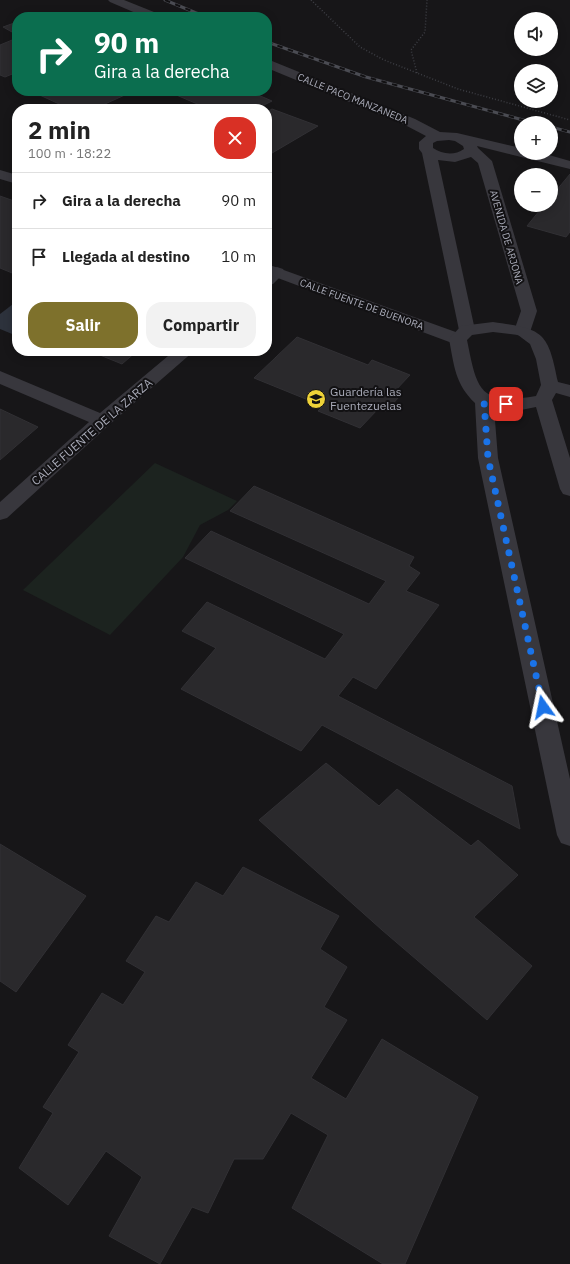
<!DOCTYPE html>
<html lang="es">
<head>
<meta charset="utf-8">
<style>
	:root { --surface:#fff; --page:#f2f2f2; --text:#222; --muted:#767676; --line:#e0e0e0; --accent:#7e712c }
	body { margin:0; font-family:"IBM Plex Sans",sans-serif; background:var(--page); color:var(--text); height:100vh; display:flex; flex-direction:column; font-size:15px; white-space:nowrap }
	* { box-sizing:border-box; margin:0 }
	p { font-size:13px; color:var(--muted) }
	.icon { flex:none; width:22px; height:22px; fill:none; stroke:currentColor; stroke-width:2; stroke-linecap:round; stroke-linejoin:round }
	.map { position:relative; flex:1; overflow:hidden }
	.details { position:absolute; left:12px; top:104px; width:260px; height:252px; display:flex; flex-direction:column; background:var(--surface); border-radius:16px; box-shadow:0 2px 10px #0003 }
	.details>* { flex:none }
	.guide { position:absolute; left:12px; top:12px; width:260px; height:84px; border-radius:16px; box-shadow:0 2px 10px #0003; background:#0b6e4f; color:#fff; overflow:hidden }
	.buttons { position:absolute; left:514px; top:12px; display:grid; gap:8px }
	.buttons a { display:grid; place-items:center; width:44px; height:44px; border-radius:50%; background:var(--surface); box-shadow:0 2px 10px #0003; font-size:20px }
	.pin { position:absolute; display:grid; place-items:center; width:34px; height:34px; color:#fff; margin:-17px; border-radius:8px; box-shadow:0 2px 6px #0006 }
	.me { position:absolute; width:44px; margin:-22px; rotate:348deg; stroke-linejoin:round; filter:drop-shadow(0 0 3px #0008) }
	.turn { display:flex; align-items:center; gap:14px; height:84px; padding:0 16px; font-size:18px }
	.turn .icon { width:52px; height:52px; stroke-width:2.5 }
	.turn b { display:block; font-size:28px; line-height:34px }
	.round { display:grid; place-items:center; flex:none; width:42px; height:42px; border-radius:16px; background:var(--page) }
	.head { display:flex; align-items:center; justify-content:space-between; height:68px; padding:0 16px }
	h1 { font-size:24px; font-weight:700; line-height:30px }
	.cta { display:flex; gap:8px; margin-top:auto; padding:8px 16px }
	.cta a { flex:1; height:46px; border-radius:16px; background:var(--accent); color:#fff; font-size:16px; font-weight:700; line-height:46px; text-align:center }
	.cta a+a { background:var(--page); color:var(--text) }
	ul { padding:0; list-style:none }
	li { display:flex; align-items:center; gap:12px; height:56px; padding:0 16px; border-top:1px solid var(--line) }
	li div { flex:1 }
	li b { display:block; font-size:15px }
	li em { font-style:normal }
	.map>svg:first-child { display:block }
</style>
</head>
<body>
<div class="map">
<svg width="570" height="1264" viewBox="0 0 570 1264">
	<rect width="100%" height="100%" fill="#171618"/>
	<path fill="#1c231f" d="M155,463l82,38 -9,9 -28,15 -17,32 -73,78 -87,-45z"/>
	<path fill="#2d323c" d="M17,301v35l-17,-7v-15z"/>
	<path fill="#2a292c" stroke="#313034" d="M17,22v8l-5,2 -9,-5z
		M17,38v34l-12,5 -5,-2v-30z
		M31,91h89l7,3 -33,15h-24z
		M167,91h82l23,10 -16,8h-47z
		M272,109l46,17 -51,30v-44z
		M570,174v58l-4,5 -39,-11 17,-21h7v-8z
		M0,196l17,6v73l-17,-7z
		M297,337l71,28 4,-5 38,15 -17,18 7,3 -14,15 -7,-3 -19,20 -42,-17 5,-5 -69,-28z
		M90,351h47l-15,13z
		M0,409l38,18 -38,33z
		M254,486l160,71 -5,9 11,7 -14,18 33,14 -63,84 -23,-12 -15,19 174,90 8,43 -198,-104 -21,26 -120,-62 35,-41 -34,-17 25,-29 118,57 19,-25 -159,-76 26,-27 158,73 17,-23 -156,-70z
		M326,763l53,43 18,-17 74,57 7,-6 40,35 -44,42 58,49 -45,54 -105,-90 -123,-110z
		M0,844l86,52 -70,96 -16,-11z
		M243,867l96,49 -19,33 27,18 -23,40 23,13 -36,58 35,21 36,-60 96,58 -73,167h-22l-91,-56 36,-73 -37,-22 -28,46h-29l-26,54 -16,-6 -32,57 -51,-28 33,-59 -36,-26 -38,54 -49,-37 34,-55 -10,-6 36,-55 -11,-7 34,-52 21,12 22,-33 -19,-11 30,-45 13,6 27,-40 27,14z"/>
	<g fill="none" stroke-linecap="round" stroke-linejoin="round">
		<path stroke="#3d3e44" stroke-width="1.5" stroke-dasharray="1 2" stroke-linecap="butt" d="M311,0l49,47 24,13 74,29 112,31
			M417,73l-6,-23 14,-18 2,-32"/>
		<path fill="#38373d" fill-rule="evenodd" d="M277,267l6,2 2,3 -12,12 -6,2v-14l4,-3z
			M174,351h20l-85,74 -102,93 -7,2v-18l89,-80 -89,-38v-13l100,42z"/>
		<path fill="#38373d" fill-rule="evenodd" d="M108,0h16l35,14 2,3h-16l-35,-15z
			M267,59l148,60 25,13 17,1 64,15v5h21l28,8v8l-93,-23 1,2 14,13 45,150 -8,24 -6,1 -6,-1 -3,-4 7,-20 -43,-148 -7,-6 -16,5 -17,-2 37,170 -2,4 -6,1 -6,-1 -2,-4 -37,-177 -3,-4v-7l7,-6 -21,-11 -138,-57zM449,140l6,1 8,5 1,3c-10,7 -22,5 -31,-1v-5l4,-2z
			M0,170l17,5v9l-17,-5z
			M267,264l197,71 3,4 -3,4 -6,1 -6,-1 -185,-69z"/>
		<path fill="#38373d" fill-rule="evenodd" d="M493,322c50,7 55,9 65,60l12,3v12l-14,-4 -4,7 18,58v38l-7,-2 -3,-5 -24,-82 -20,4 -22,-3 4,50 72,321v67l-9,-3 -4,-8 -79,-377 -3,-55c-20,-19 -21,-38 -26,-64l12,-13zM493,332l25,3 12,9 6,15 5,26 -5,11c-57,10 -59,-6 -69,-56l5,-5z"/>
		<g stroke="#4a4b52" stroke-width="3">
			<path id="rail" d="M165,0l41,17
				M267,42l99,35 168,46
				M551,127l19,5"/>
		</g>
		<use href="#rail" stroke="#121113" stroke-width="2" stroke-dasharray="5.5" stroke-linecap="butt"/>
	</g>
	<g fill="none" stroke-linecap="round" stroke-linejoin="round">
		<path stroke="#1a73e8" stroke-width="7" stroke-dasharray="0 12.6" d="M506,404l-22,-3 4,57 55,249"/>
	</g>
	<defs>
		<g id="school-disc" transform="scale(1)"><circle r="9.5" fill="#eed238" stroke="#121113"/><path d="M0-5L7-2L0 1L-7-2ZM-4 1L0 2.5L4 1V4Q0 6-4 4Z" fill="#111"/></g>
	</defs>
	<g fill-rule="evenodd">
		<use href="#school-disc" x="316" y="399"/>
	</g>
	<g text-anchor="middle" stroke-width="4" stroke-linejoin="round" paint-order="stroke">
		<g font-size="10" fill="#a9abb8" stroke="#121113">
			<text transform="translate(353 98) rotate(22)" y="4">CALLE PACO MANZANEDA</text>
			<text transform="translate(507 237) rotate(74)" y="4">AVENIDA DE ARJONA</text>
			<text transform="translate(362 304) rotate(20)" y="4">CALLE FUENTE DE BUENORA</text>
		</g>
		<g font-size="12" fill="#a9abb8" stroke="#121113" text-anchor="start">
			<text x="330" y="396">Guardería las<tspan x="330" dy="14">Fuentezuelas</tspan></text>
		</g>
		<g font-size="12" fill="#a9abb8" stroke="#121113">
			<text transform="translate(92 432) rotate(-41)" y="4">CALLE FUENTE DE LA ZARZA</text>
		</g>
	</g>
</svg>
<div class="buttons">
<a><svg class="icon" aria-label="sound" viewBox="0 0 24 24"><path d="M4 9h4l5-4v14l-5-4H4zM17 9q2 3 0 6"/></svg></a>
<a><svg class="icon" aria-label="layers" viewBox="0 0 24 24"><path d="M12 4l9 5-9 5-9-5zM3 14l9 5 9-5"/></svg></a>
<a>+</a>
<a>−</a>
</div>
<div class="pin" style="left:506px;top:404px;background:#d93025"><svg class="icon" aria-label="arrive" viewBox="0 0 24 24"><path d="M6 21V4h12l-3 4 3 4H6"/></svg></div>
<svg class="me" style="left:543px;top:707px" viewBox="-20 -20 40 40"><path d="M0-17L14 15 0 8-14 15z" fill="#1a73e8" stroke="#fff" stroke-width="4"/></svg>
<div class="guide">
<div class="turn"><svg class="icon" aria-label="right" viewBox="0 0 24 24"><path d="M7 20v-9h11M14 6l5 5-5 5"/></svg><div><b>90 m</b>Gira a la derecha</div></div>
</div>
<section class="details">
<div class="head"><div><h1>2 min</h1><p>100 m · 18:22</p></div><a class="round" style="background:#d93025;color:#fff"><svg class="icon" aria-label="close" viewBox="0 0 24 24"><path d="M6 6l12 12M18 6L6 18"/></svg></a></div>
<ul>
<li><svg class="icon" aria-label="right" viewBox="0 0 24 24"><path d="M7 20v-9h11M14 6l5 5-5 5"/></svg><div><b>Gira a la derecha</b></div><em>90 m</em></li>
<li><svg class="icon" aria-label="arrive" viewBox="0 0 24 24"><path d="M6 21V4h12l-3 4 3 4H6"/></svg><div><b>Llegada al destino</b></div><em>10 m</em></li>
</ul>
<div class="cta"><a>Salir</a><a>Compartir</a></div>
</section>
</div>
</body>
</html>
